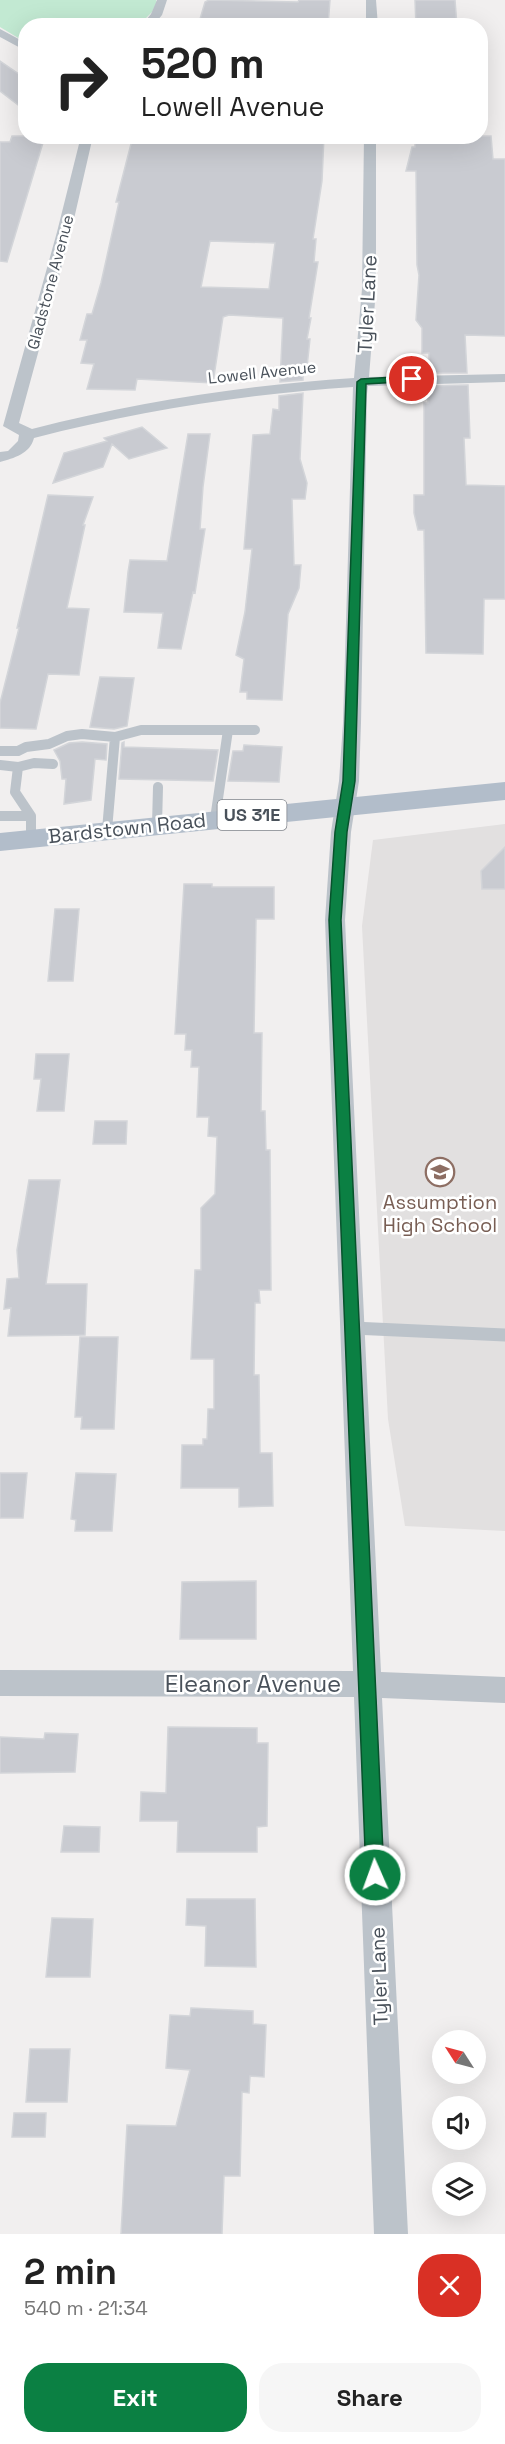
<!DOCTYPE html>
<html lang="en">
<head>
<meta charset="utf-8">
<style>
	:root { --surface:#fff; --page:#f6f6f6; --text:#222; --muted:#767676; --accent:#0b8043 }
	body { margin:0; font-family:"Space Grotesk",sans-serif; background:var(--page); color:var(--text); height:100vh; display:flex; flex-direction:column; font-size:22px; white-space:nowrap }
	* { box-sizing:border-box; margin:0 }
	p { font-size:20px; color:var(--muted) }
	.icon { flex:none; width:33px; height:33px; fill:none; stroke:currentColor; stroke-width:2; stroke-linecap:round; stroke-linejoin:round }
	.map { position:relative; height:2234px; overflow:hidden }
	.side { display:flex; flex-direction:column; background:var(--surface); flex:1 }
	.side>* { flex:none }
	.hud { position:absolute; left:18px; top:18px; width:470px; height:126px; border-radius:24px; box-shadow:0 6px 24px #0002; background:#fff; color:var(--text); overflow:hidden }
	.needle { width:39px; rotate:306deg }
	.controls { position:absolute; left:432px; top:2030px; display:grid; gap:12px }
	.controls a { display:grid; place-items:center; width:54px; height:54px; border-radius:50%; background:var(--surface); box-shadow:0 6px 24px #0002; font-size:30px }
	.pin { position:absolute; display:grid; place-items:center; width:51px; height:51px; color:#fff; margin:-26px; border:3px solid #fff; border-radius:50%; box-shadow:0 2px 6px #0007 }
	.me { position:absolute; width:66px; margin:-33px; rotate:358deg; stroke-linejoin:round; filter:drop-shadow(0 0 4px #0008) }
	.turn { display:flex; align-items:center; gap:21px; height:126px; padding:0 24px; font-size:27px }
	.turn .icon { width:78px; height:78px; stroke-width:2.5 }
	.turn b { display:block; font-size:42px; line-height:51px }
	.round { display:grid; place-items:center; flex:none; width:63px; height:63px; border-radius:24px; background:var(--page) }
	.headline { display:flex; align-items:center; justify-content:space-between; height:102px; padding:0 24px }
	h1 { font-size:36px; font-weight:700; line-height:45px }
	.action { display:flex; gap:12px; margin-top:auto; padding:12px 24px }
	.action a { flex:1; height:69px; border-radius:24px; background:var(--accent); color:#fff; font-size:24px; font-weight:700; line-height:69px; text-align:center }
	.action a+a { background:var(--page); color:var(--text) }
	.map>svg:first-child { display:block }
</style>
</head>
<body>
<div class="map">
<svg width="505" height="2234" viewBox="0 0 505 2234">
	<rect width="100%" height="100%" fill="#f1efef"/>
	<path fill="#e2e0e0" d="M505,824v707l-100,-5 -17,-107 -26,-493 11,-86z"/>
	<path fill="#c2e9d2" d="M0,0h156l1,2 -5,10 -13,13 -113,1 -1,16 -25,-15z"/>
	<path fill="#c9cbd1" stroke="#d3d5d9" stroke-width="1.5" fill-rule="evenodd" d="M209,0l89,2 1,-2h31l-2,26h-130l7,-24z
		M415,0h40l2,26h-41z
		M0,61l26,18v32l-26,-20z
		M12,136h33l-38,126 -7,-1v-119h10z
		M295,136h29l-2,45 -9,58h3l-2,23h4l-9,56h2l-4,21h3l-3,28h-4v13l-23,2 3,-64 -54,-3 -6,2 -10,66 -76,-4 -2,11 -48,-1 7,-25 -13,-1 6,-23h-7l7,-26h5l9,-31 18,-81h-3l16,-62h162zM210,241l65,2 -6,46 -68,-2z
		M415,136h76l2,23h12v177l-40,-1 2,38h-38v-20h-7v-25l-6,-8 3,-45 -2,-10 -1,-94h-10l6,-24h3z
		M468,385l2,53h-6l2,47 39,1v113h-21l-1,55 -57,-1 -2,-123h-6l-4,-17v-18h10v-92h4v-17z
		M303,393l-3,66 7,24 -2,16h-13l2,66h7l-2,23 -11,26 -6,86 -35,-1v-7h-7l4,-33 -8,-4 9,-43 7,-63h-8l9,-114 17,-1 3,-25 6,1v-14z
		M142,427l25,21 -38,11 -17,-15 -9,23 -50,16 11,-30 43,-12 -3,-3z
		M188,434h22l-7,53 -3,42h5l-10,64 -2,-1 -12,57 -23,-1 5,-35 -39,-1 4,-40 2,-12 37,1z
		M48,495l45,2 -10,28h2l-18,83 22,1 -10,66 -31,-1 -12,55 -36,-1v-25l19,-75h-2z
		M100,677l34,1 -7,48 -13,3 -24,-2z
		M82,742l25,2 -1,16 -11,-1 -4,41 -27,4 2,-25h-4l-2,-18 -6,-11 15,-7z
		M124,742v5l94,3 -5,31 -94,-2 3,-36z
		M244,745l38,2 -3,35 -51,-1 5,-30h10z
		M505,847v42h-23l-1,-18z
		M184,884h28v3h62v32h-18l-2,114h8l-1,78h4l1,39h4l1,140h-12l1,13h-5l-1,72h5l1,78h12l1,53 -34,1v-19h-58l1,-43h21v-6h4l1,-30h6v-50h-23l4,-89h6v-62l14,-14 2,-57 -9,-1 1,-19h-12l2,-50h-8l1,-17h-7l1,-16h-11z
		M55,909h24l-6,72h-25z
		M36,1054h33l-5,57h-27l4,-32h-7z
		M95,1121h32l-1,23h-33z
		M29,1180h31l-14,104h41l-2,51 -77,1 3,-28 -7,1 3,-30 12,-1 -2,-28z
		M80,1337h38l-4,92h-33l1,-12h-7z
		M0,1473h27l-4,45h-23z
		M76,1473l40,1 -4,57h-37l1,-11 -5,-1z
		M256,1581v58h-76l2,-57z
		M168,1727l89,1v15h11l-1,83 -10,1v25h-80l1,-31h-38l1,-29 25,1z
		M45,1733l33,1 -3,38 -75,1v-36l44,2z
		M64,1826l36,1 -1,25h-38z
		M187,1899h68l1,68 -51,-1 1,-40 -20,-1z
		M52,1918l41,1 -3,58h-44z
		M191,2008l62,3v13l13,1 -2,52 -14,-1 -1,17 -7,-1 -2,84h-16l-2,58h-101l6,-109 49,1 14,-56 -24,-2 4,-53 20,1z
		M30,2049h40l-3,53h-41z
		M14,2113h32l-1,24h-33z"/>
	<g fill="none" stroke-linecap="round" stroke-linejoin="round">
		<path stroke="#bcc3ca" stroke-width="10" d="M228,730h27
			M0,751h18l8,-4 23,-3 18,-8 15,-2 33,3 26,-7h87l-13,89
			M0,765l18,2 -3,25 16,24
			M18,767l16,-4 19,1
			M0,816h31v22
			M157,825l1,-38
			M107,830l8,-93"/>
		<path stroke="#bcc3ca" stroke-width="13" d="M353,1328l152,7"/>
		<path fill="#bcc3ca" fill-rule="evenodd" d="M157,0h10l-5,15 -9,11h-12l10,-12z
			M366,0h10l2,26h-12z
			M0,29l26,14v8l-26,-14z
			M81,136h12l-22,96 -52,191 13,6c106,-27 213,-44 322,-51l8,-89 2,-153h12v153l-7,88 136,-3v8l-137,4 -1,8 -6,329 -2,58 -8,51 -6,88 36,752 124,5v26l-123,-5 26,536h-34l-20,-537 -354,-1v-26l353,1 -28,-751 6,-88 8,-51 4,-58 10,-336c-108,7 -214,24 -319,51 -4,16 -20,20 -34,24v-10l8,-1 10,-10 1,-6 -16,-9 54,-194z"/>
		<path fill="#b2bdca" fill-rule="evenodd" d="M505,782v18l-505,51v-18z"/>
	</g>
	<path fill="#0b8043" stroke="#07532c" stroke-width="1.5" d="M412,376l4,1v4l-50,3 -11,397 -8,51 -6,88 43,955 -2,7 -7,2 -7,-2 -2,-7 -37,-955 6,-88 8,-51 14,-399 4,-3z"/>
	<defs>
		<g id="school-ring" transform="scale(1.5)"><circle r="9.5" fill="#fff" stroke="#8d6e63" stroke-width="1.5"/><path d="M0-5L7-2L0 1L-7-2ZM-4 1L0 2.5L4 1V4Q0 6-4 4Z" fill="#8d6e63"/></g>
	</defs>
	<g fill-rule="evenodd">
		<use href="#school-ring" x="440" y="1172"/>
	</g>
	<g text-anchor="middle" stroke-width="5" stroke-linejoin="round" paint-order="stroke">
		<g font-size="16" fill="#49515a" stroke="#fff">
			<text transform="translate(50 282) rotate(-75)" y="6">Gladstone Avenue</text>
			<text transform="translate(262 372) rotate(-6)" y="6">Lowell Avenue</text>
		</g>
		<rect fill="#fff" stroke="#80858c" stroke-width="1.5" x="217.5" y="800" width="69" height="30" rx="4.5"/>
		<g font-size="18" font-weight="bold" fill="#49515a">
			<text x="252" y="821">US 31E</text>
		</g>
		<g font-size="20" fill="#49515a" stroke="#fff">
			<text transform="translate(367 304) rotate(-87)" y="7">Tyler Lane</text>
			<text transform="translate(127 828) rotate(-6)" y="7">Bardstown Road</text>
			<text transform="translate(379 1976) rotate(-92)" y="7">Tyler Lane</text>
		</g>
		<g font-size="20" fill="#785e54" stroke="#fff">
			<text x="440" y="1209">Assumption<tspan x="440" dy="23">High School</tspan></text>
		</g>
		<g font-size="24" fill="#49515a" stroke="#fff">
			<text x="253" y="1692">Eleanor Avenue</text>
		</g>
	</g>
</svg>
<div class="controls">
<a><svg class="needle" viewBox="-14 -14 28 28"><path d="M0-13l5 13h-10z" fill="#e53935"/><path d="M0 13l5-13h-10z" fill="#767676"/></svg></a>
<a><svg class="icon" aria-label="sound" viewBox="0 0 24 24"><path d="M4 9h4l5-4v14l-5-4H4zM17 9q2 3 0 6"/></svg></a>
<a><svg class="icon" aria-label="layers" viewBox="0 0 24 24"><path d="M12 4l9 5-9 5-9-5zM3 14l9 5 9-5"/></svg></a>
</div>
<div class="pin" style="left:412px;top:379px;background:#d93025"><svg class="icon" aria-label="arrive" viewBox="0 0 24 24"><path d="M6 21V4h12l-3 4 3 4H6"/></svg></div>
<svg class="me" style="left:375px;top:1875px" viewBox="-20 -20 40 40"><circle r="17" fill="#0b8043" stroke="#fff" stroke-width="3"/><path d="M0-11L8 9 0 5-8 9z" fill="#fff"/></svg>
<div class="hud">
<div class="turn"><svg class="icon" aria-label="right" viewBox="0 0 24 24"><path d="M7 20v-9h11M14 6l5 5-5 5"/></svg><div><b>520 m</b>Lowell Avenue</div></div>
</div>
</div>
<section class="side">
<div class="headline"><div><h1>2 min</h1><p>540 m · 21:34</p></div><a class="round" style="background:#d93025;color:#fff"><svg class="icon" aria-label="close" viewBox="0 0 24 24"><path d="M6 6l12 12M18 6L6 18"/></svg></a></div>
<div class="action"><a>Exit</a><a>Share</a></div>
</section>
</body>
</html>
